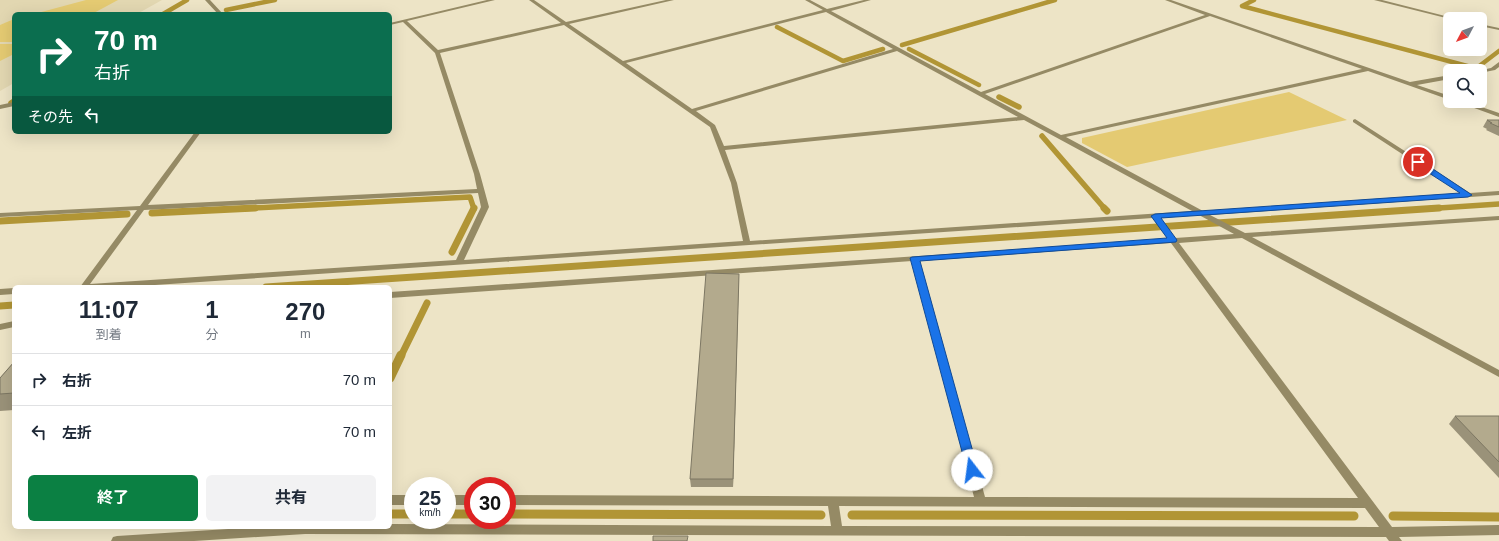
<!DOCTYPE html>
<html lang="ja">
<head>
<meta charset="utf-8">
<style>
	:root { --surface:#fff; --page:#f2f2f3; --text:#1f2937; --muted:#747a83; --line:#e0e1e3; --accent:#0b8043 }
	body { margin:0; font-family:Arial,"Noto Sans JP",sans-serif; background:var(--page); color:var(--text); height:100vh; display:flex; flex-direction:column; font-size:15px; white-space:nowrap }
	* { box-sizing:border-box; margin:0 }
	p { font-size:13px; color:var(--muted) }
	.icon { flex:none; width:22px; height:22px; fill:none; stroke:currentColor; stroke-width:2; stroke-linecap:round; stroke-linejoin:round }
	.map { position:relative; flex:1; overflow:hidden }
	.sheet { position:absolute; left:12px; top:285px; width:380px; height:244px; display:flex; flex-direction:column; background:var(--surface); border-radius:6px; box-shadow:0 4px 16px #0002 }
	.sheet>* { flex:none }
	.banner { position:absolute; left:12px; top:12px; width:380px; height:122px; border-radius:6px; box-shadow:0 4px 16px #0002; background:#0b6e4f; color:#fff; overflow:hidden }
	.needle { width:26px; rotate:229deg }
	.buttons { position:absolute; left:1443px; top:12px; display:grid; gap:8px }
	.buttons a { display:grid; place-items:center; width:44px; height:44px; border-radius:6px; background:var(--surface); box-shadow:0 4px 16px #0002; font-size:20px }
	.speed { position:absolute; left:404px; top:477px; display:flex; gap:8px; font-size:20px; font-weight:700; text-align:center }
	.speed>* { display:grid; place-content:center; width:52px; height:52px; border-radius:50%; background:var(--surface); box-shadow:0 4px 16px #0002; line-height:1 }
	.speed small { font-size:10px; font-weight:400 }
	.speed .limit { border:6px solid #d22; background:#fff; color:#111 }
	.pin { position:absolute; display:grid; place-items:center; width:34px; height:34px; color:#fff; margin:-17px; border:2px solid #fff; border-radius:50%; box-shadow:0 1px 4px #0007 }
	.me { position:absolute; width:44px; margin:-22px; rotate:345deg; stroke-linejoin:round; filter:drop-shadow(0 0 3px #0008) }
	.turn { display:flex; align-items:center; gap:14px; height:84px; padding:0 16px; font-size:18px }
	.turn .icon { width:52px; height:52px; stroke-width:2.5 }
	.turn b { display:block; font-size:28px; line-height:34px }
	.then { display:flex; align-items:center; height:38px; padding:0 16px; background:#0003; gap:8px; font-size:15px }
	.eta { display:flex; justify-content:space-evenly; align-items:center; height:68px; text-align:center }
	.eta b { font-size:24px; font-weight:700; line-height:28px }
	.primary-button { display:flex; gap:8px; margin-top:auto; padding:8px 16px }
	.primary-button a { flex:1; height:46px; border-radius:6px; background:var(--accent); color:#fff; font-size:16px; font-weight:700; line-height:46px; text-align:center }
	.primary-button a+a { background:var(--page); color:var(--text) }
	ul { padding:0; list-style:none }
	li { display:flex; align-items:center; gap:12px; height:52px; padding:0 16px; border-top:1px solid var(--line) }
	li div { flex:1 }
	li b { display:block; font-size:15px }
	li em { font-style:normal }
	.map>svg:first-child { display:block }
</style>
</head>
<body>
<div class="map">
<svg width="1499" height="541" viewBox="0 0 1499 541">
	<rect width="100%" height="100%" fill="#ede4c6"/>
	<path fill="#e2d7b1" d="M0,0h162l-25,14h-123v69l-14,8z"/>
	<path fill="#e4ca72" d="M86,0h32l-26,14h-58z
		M14,19v23h-14v-17z
		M0,44h14v10l-14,7z
		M1289,92l58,28 -220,47 -45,-24v-5z"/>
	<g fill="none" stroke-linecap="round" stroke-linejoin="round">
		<path stroke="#b19535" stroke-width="4.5" d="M1254,0l-12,6 229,61
			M226,10l49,-10
			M163,14l24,-14
			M777,27l66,34 40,-12
			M902,45l153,-45
			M909,49l70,36
			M1478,67l21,-16"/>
		<path stroke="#b19535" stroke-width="5.5" d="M999,97l20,10
			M11,103l3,-2
			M1042,136l63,73
			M235,209l235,-12 4,12
			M1424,209l75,-5"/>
		<path stroke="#b19535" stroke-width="7" d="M1104,208l3,3
			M152,213l103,-5
			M0,221l127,-7
			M452,252l22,-44
			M266,287c391,-25 782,-54 1173,-79
			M0,306l14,-1
			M401,356l26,-53"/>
		<path stroke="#b19535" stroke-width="9" d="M390,378l11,-23
			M390,514h23
			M447,514h26
			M507,514l314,1
			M852,515l502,1
			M1393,516l106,1"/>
		<path fill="#958a65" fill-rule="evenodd" d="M205,0h5l13,14h-5z
			M487,0h8l-88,21 31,29 123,-27 -32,-23h5l32,22 100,-22h8l-105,24 54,37 200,-51 -18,-10h5l17,9 37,-9h7l-40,11 150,81 224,-77 -40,-15h6l239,82 40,-7v4l-33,6 33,11v4l-82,-29 -302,66 137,74 259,-18 -109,-71v-2l2,-1 115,74 29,-2v4l-289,20 35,18 254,-17v4l-247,17 247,133v7l-257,-139 -63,5 213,284 107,-2v10l-100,2 3,4h-13l-3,-4 -1081,-3 -111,7h-83l2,-4 4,-1 143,-9h130v-3l441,2 -3,-20 -321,-1v-10l467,2 -62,-236 -522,37v-6l778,-53 -15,-21 -1028,69h-45l57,-77 -137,7v-4l140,-7 55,-74h6l-53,73 329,-16 -3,-15 -39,-121 -32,-31 -13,3v-2zM826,12l67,37 -201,60 -66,-46zM1210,16l152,53 -301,66 -76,-41zM564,25l146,102 21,56 12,58 -279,19 25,-53 -9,-33 -40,-121zM897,51l121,66 -294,29 -9,-21 -19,-14zM1024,120l168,91 -442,30 -13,-58 -12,-33zM478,193l3,14 -25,53 -366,24 54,-74zM1199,215l35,19 -59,4 -15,-20zM1171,243l187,255 -373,-1 -65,-236zM839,506l526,2 14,19 -537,-1z
			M1374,0h8l75,19h-7z
			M1480,24l19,4v2l-19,-4z
			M1499,62v5l-4,3 -15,3v-2h-3l14,-3z
			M1455,101h9l35,12v4z
			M14,102v4l-14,3v-4z
			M14,288v6l-14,1v-6z
			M14,321v6l-14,3v-6z
			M390,495h23v10h-23z
			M447,495h26v10h-26z"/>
	</g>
	<path fill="#9a9279" d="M1487,120h12v16l-13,-6 1,-1 -4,-2z
		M739,274l-6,213h-42l-1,-8z
		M14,362v48l-14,1v-33z
		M1455,416h44v62l-50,-54z"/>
	<path fill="#7d7763" d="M739,281l-6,206v-8z"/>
	<path fill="#b3aa8d" stroke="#7d7763" d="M1487,120h12v7l-9,-4h2z
		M706,273l33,1 -6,205h-43z
		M14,362v31l-14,1v-16z
		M1455,416h44v46z
		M653,536h35l-1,5h-34z"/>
	<path fill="#1a73e8" stroke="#114b97" d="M1415,161h6l51,34 -4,2 -307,21 16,22 -1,2 -256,19 58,209 -1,4 -5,1 -4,-1 -58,-216 2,-1 255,-19 -16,-22 4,-2 305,-21 -45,-29z"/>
</svg>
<div class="buttons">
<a><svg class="needle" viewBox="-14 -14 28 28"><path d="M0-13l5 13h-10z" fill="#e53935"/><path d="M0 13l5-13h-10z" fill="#747a83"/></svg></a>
<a><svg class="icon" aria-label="search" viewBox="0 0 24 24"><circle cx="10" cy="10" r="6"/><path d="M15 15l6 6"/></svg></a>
</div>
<div class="speed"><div>25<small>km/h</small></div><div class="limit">30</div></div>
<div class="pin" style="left:1418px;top:162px;background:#d93025"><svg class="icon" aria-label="arrive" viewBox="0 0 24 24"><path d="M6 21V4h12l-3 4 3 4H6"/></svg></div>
<svg class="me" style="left:972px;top:470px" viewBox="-20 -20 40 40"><circle r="19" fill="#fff"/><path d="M0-13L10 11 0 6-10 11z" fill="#1a73e8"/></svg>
<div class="banner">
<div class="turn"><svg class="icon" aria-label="right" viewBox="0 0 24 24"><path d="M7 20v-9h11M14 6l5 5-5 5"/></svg><div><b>70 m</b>右折</div></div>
<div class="then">その先<svg class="icon" aria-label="left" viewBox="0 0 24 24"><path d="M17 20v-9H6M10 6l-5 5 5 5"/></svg></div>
</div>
<section class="sheet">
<div class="eta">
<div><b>11:07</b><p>到着</p></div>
<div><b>1</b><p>分</p></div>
<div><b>270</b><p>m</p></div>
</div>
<ul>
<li><svg class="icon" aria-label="right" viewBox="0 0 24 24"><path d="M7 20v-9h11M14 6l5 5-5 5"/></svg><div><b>右折</b></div><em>70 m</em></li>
<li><svg class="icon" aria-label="left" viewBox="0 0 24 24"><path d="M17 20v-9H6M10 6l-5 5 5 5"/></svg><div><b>左折</b></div><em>70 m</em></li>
</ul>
<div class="primary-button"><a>終了</a><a>共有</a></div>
</section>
</div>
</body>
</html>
